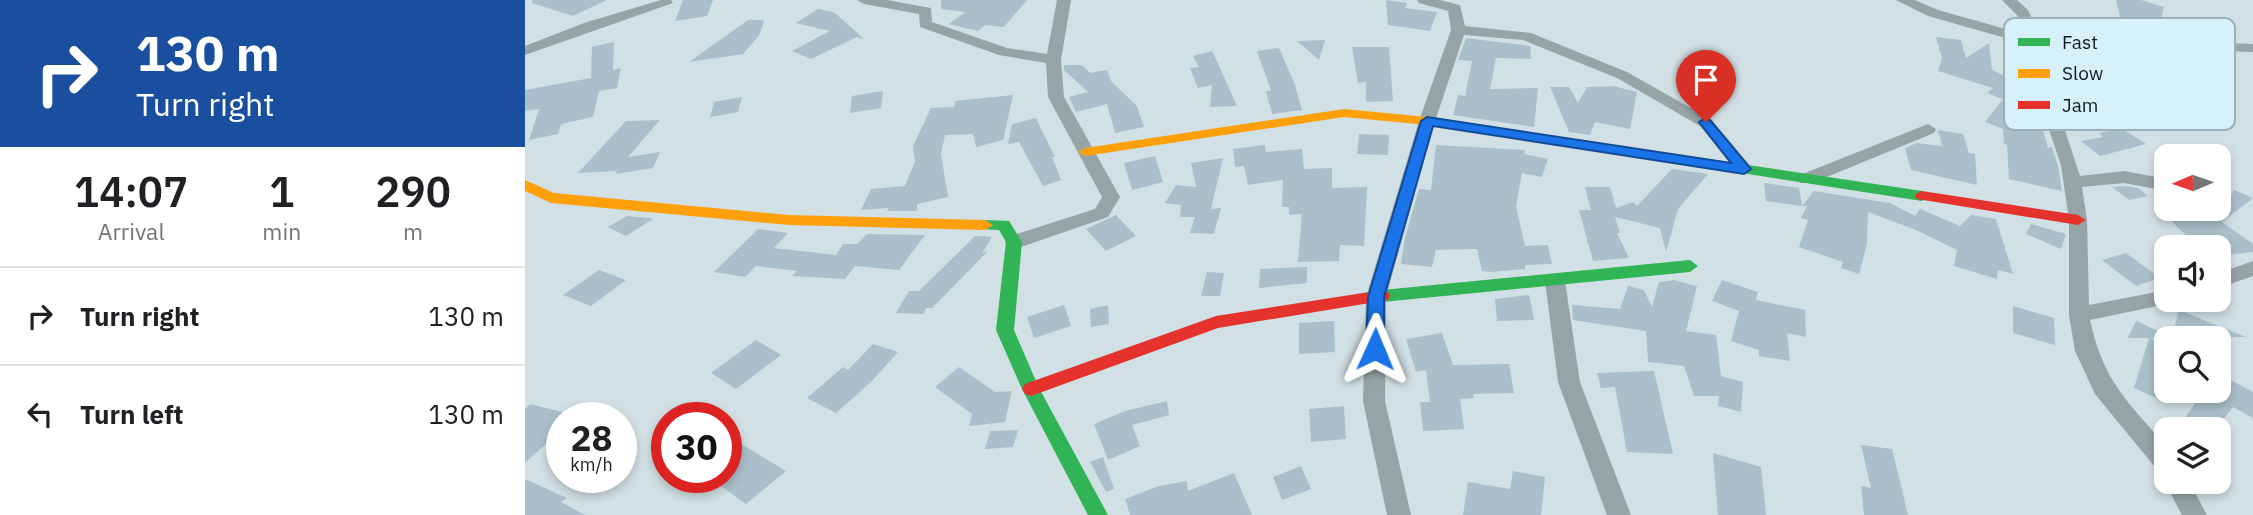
<!DOCTYPE html>
<html lang="en">
<head>
<meta charset="utf-8">
<style>
	:root { --surface:#fff; --page:#f6f6f6; --text:#202124; --muted:#757577; --line:#e0e0e0 }
	body { margin:0; font-family:"IBM Plex Sans",sans-serif; background:var(--page); color:var(--text); height:100vh; display:flex; flex-direction:column; font-size:26px; white-space:nowrap }
	* { box-sizing:border-box; margin:0 }
	p { font-size:23px; color:var(--muted) }
	.icon { flex:none; width:38px; height:38px; fill:none; stroke:currentColor; stroke-width:2; stroke-linecap:round; stroke-linejoin:round }
	.map { position:relative; flex:1; overflow:hidden }
	.panel { display:flex; flex-direction:column; background:var(--surface); width:525px }
	.panel>* { flex:none }
	.banner { background:#1a4fa0; color:#fff; overflow:hidden }
	.needle { width:46px; rotate:268deg }
	.tools { position:absolute; left:1629px; top:144px; display:grid; gap:14px }
	.tools a { display:grid; place-items:center; width:77px; height:77px; border-radius:14px; background:var(--surface); box-shadow:0 4px 10px #0003; font-size:35px }
	.speed { position:absolute; left:21px; top:402px; display:flex; gap:14px; font-size:35px; font-weight:700; text-align:center }
	.speed>* { display:grid; place-content:center; width:91px; height:91px; border-radius:50%; background:var(--surface); box-shadow:0 4px 10px #0003; line-height:1 }
	.speed small { font-size:18px; font-weight:400 }
	.speed .limit { border:10px solid #d22; background:#fff; color:#111 }
	.pin { position:absolute; display:grid; place-items:center; width:60px; height:60px; color:#fff; margin:-72px -30px; border-radius:50% 50% 50% 0; rotate:-45deg; box-shadow:0 0 7px #0007 }
	.pin .icon { rotate:45deg }
	.me { position:absolute; width:77px; margin:-38px; rotate:1deg; stroke-linejoin:round; filter:drop-shadow(0 0 5px #0008) }
	.turn { display:flex; align-items:center; gap:24px; height:147px; padding:0 21px; font-size:32px }
	.turn .icon { width:91px; height:91px; stroke-width:2.5 }
	.turn b { display:block; font-size:49px; line-height:60px }
	.eta { display:flex; justify-content:space-evenly; align-items:center; height:119px; text-align:center }
	.eta b { font-size:42px; font-weight:600; line-height:49px }
	ul { padding:0; list-style:none }
	li { display:flex; align-items:center; gap:21px; height:98px; padding:0 21px; border-top:2px solid var(--line) }
	li div { flex:1 }
	li b { display:block; font-size:26px }
	li em { font-style:normal }
	main { display:flex; flex:1; min-height:0 }
	.map>svg:first-child { display:block }
</style>
</head>
<body>
<main>
<section class="panel">
<div class="banner">
<div class="turn"><svg class="icon" aria-label="right" viewBox="0 0 24 24"><path d="M7 20v-9h11M14 6l5 5-5 5"/></svg><div><b>130 m</b>Turn right</div></div>
</div>
<div class="eta">
<div><b>14:07</b><p>Arrival</p></div>
<div><b>1</b><p>min</p></div>
<div><b>290</b><p>m</p></div>
</div>
<ul>
<li><svg class="icon" aria-label="right" viewBox="0 0 24 24"><path d="M7 20v-9h11M14 6l5 5-5 5"/></svg><div><b>Turn right</b></div><em>130 m</em></li>
<li><svg class="icon" aria-label="left" viewBox="0 0 24 24"><path d="M17 20v-9H6M10 6l-5 5 5 5"/></svg><div><b>Turn left</b></div><em>130 m</em></li>
</ul>
</section>
<div class="map">
<svg width="1728" height="515" viewBox="0 0 1728 515">
	<rect width="100%" height="100%" fill="#d1e0e4"/>
	<path fill="#aabfca" d="M7,0h75l-34,16 -41,-13z
		M158,0h30l-6,16 -32,5z
		M416,0h86l-23,27 -19,-2 -7,6 -29,-7 16,-12 -24,-3z
		M861,0l21,3 -2,5 32,4 -7,19 -42,-6z
		M1591,0h25l23,7 -8,30 -33,-8z
		M293,9l17,4 29,26 -7,-2 -46,22 -19,-8 38,-20 -34,-8z
		M223,20h16l-4,14 -17,20 -54,8z
		M1411,37l25,3 5,18 23,-15 3,27 28,13 16,22 12,43 4,-1 6,19 4,25 -53,-12 -2,-34 -3,-1 -1,-15 -18,-7 18,-23 -16,-6 6,-5 -55,-17 4,-13z
		M941,38l64,8 1,13 -35,-1 -6,31 48,-1 -4,39 -81,-12 5,-20 7,1 7,-35 -14,-1z
		M800,40l-6,20 -22,-19z
		M89,42l-1,28 8,-2 -4,20 -18,3 -6,26 -32,7 -3,10 -29,6 10,-31 -14,2v-21l66,-12 1,-31z
		M827,47h37l4,54 -27,1v-20l-8,1z
		M754,48l15,34 8,28 -30,4 -6,-23h5l-14,-40z
		M687,51l8,17 17,38 -27,1 2,-22 -14,3 -8,-20 9,-1 -6,-11z
		M539,65h18l8,8 17,-3 4,11 26,25 7,21 -29,6 -8,-29 -31,8 -7,-15 19,-5 -24,-22z
		M1088,86l24,6 -7,37 -35,-7 -5,13 -21,-3 -19,-45h19l9,16 9,-16z
		M358,91l-2,17 -31,5 2,-17z
		M488,95l-10,45 -27,7 -3,-13 -28,1 -4,19 7,43 -31,7v7h-30l2,-3 -28,2 10,-21 34,-3 10,-25 -2,-15 18,-38 23,-1 1,-6z
		M217,97l-4,15 -28,5 4,-15z
		M511,118l19,39h-3l9,23 -18,6 -24,-44 -11,2 4,-20z
		M135,120l-32,37 32,-5 -7,16 -38,6 3,-5 -2,2 -38,2 48,-52z
		M1596,128l25,16 -46,12 -19,-15 22,-4 -4,-4z
		M1413,130l25,4 6,19 6,1 2,31 -66,-15 -6,-22 12,-5 25,3z
		M834,134l30,1 -1,20 -31,-1z
		M740,145l1,7 36,-3 2,20 28,-1v20l35,-1 -3,59 -24,-1 -1,16 -41,1 4,-48 -13,1v-8h-7l1,-27 -35,5 -4,-19 -9,1 -2,-18z
		M911,145l89,5 -1,4 24,5 -6,18 -20,-4 -6,33 9,40 23,-1 4,19 -27,1v4l-34,3 -9,-1 -5,-22 -41,1 -4,17 -31,-3 4,-26 14,-49 12,1z
		M630,156l8,26 -31,8 -8,-27z
		M698,158l-12,51 10,-1 -7,26 -24,-1 5,-16h-15l1,-12 -16,-2 11,-18 20,2 -5,-24z
		M1147,169l36,5 -30,35 -12,43 -6,-24 -45,-11 5,16h-3l12,25 -36,3 -14,-51h12l-6,-23h25l6,21 17,-6 4,4z
		M1239,183l35,5 3,18 -36,-5z
		M1599,186l14,2 10,8 -19,4 -17,-13z
		M1694,190l12,6 3,-6 19,8 -31,24 31,22v8l-34,4v-9h-21l-40,-39h61z
		M1289,191l76,12 25,13 5,-7 40,17 11,-11 25,4 17,55 -15,-4 -1,9 -43,-13 3,-16 -41,-20 -48,-18 -1,32 -8,30 -18,-6 2,-6 -44,-15 9,-27 -7,-2 6,-12h-5z
		M591,215l20,21 -30,15 -20,-22z
		M102,216l24,2 2,1 -27,17 -18,-9z
		M1506,224l35,10 -5,15 -35,-15z
		M233,229l30,4 -14,15 62,7 7,-11h14l10,-10 58,1 -26,35 -44,-4 -10,13 -53,-3 5,-5 -41,-5 -11,11 -31,-5z
		M450,236l17,1 -10,16 6,-2 -56,57h-6l-3,6 -27,-1 13,-22h10z
		M1601,253l34,25 -24,8 -34,-26z
		M782,267v16l-48,5 1,-19z
		M74,270l27,10 -35,26 -28,-11z
		M682,272l17,1 -4,23h-19z
		M1149,280l23,6 -11,45 30,4 5,41 22,6 -2,30 -23,-6 1,-10h-25l-10,-30 -36,-4 -2,-31 -73,-11 -1,-15 48,4 8,-23 16,4 8,17 7,-25z
		M1197,280l36,12 -2,8 49,10 1,27 -19,-4 3,28 -31,-5v-6l-28,-9 8,-30 -27,-10z
		M1004,295l5,25 -37,1 -2,-22z
		M539,305l7,21 -37,12 -7,-21z
		M583,305l1,19 -18,3 -1,-18z
		M1488,306l41,12 1,27 -42,-12z
		M1654,310l67,27 -96,1 17,8v57l-33,-15 15,-50h-21l8,-17 36,16z
		M809,321l1,31 -36,2v-31z
		M917,333l11,32 56,-1 5,29 -41,1 1,4 -14,1 4,30 -41,2 -3,-29h10l-4,-32 -10,2 -10,-33z
		M231,340l25,15 -45,34 -25,-16z
		M348,344l25,8 -27,30 -35,31 -29,-15 36,-31 5,3z
		M434,367l36,25 17,-1 -7,31 -36,4 3,-12 -37,-27z
		M1129,371l19,83 -46,-2 -12,-65 -14,1 -4,-15z
		M1694,374l34,18v26l-20,-11 -17,22h-13l-18,-11 19,-28h15z
		M642,401l2,14 -37,10 8,21 -32,14 -14,-36 31,-13z
		M5,404l32,8v17l-37,34v-54z
		M819,406l2,33 -35,3 -2,-33z
		M493,430l-5,17 -28,2 5,-18z
		M218,445l43,26 -40,33 -36,-26h16v-20z
		M1336,445l31,4 16,66h-44l-3,-29 10,2z
		M1188,453l48,14 5,48h-48z
		M578,457l11,32 -8,3 -16,-30z
		M776,466l10,23 -29,11 -9,-23z
		M988,471l32,6 -4,38h-78l5,-33 42,7z
		M709,473l18,42h-122l-5,-16 34,-13 28,-5 1,10z
		M0,479l42,19 -6,4 24,13h-60z"/>
	<g fill="none" stroke-linecap="round" stroke-linejoin="round">
		<path fill="#96a4a6" fill-rule="evenodd" d="M136,0h10l2,3 -148,52v-9l59,-23z
			M332,0h30l44,8 1,14 75,26 40,6 10,-54h14l-10,60 3,37 56,100 -12,20 -87,30h-14l-2,-5 2,-5 88,-28 7,-12 -54,-100 -2,-34 -47,-8 -79,-28 -1,-13 -55,-10z
			M892,0h23l20,5 5,21 66,7 96,39 85,48 41,49 -3,4h-12l-38,-47 -83,-48 -94,-38 -59,-5 -29,86 -49,176 -1,104 26,114h-24l-24,-114 3,-104 53,-176 32,-91 -3,-19 -29,-8z
			M1371,0h19l23,10 82,23 3,-4 -6,-14 -15,-15h15l11,10 9,19 -3,6 219,9v8l-224,-8 -5,7 3,14 31,44 22,67 44,-5 43,8v12l-43,-8 -42,4 5,33 2,85 78,-15v9h9l-9,5 -77,16c13,61 38,82 77,127v28l-8,-3 -64,-78 -20,-43 -6,-36v-95l-8,-55 -19,-56 -31,-44 -1,-14 6,-10 -88,-25z
			M1403,124l8,5 -2,4 -122,50h-12l-3,-4 3,-4z
			M1728,261v15l-34,12v-15z
			M1030,274l7,2 3,5 15,101 51,133h-24l-49,-133 -13,-101 3,-5z
			M1642,476v5h22l18,34h-25l-18,-34z"/>
		<path fill="#30b455" fill-rule="evenodd" d="M983,129l414,62 7,5 -7,5 -419,-65 -2,-3 2,-3z
			M460,220l24,1 13,21 -8,88 25,58 69,127h-20l-66,-126 -26,-59 10,-88 -7,-12 -19,-1 -3,-4z
			M1165,260l8,6 -8,6 -308,30 -6,-2 -2,-4 2,-4 6,-2z"/>
		<path fill="#ff9f0a" fill-rule="evenodd" d="M819,109l83,8 81,12 7,4 -7,4 -81,-12 -83,-8 -259,39 -7,-4 7,-4z
			M0,180l29,13 235,22 196,5 8,5 -8,5 -196,-5 -238,-22 -26,-12z"/>
		<path fill="#e5322d" fill-rule="evenodd" d="M1397,191l156,24 8,5 -8,5 -161,-26 -2,-3 2,-3z
			M857,290l6,2 2,4 -2,4 -170,28 -187,68 -6,-2 -3,-5 3,-5 191,-68z"/>
	</g>
	<path fill="#1a73e8" stroke="#114b97" stroke-width="2" d="M902,117l304,46 -32,-41 7,-4 4,2 41,49 -7,5 -311,-48 -49,171v52l-3,5h-12l-3,-5 2,-52 53,-176z"/>
	<rect x="1479" y="18" width="231" height="112" rx="10" fill="#d6f1fa" stroke="#9bb0b8" stroke-width="2"/>
	<rect x="1493" y="38" width="32" height="8" fill="#30b455"/>
	<rect x="1493" y="69" width="32" height="9" fill="#ff9f0a"/>
	<rect x="1493" y="101" width="32" height="8" fill="#e5322d"/>
	<g font-size="19" fill="#101a1d">
		<text x="1537" y="49">Fast</text>
		<text x="1537" y="80">Slow</text>
		<text x="1537" y="112">Jam</text>
	</g>
</svg>
<div class="tools">
<a><svg class="needle" viewBox="-14 -14 28 28"><path d="M0-13l5 13h-10z" fill="#e53935"/><path d="M0 13l5-13h-10z" fill="#757577"/></svg></a>
<a><svg class="icon" aria-label="sound" viewBox="0 0 24 24"><path d="M4 9h4l5-4v14l-5-4H4zM17 9q2 3 0 6"/></svg></a>
<a><svg class="icon" aria-label="search" viewBox="0 0 24 24"><circle cx="10" cy="10" r="6"/><path d="M15 15l6 6"/></svg></a>
<a><svg class="icon" aria-label="layers" viewBox="0 0 24 24"><path d="M12 4l9 5-9 5-9-5zM3 14l9 5 9-5"/></svg></a>
</div>
<div class="speed"><div>28<small>km/h</small></div><div class="limit">30</div></div>
<div class="pin" style="left:1181px;top:122px;background:#d93025"><svg class="icon" aria-label="arrive" viewBox="0 0 24 24"><path d="M6 21V4h12l-3 4 3 4H6"/></svg></div>
<svg class="me" style="left:850px;top:349px" viewBox="-20 -20 40 40"><path d="M0-17L14 15 0 8-14 15z" fill="#1a73e8" stroke="#fff" stroke-width="4"/></svg>
</div>
</main>
</body>
</html>
